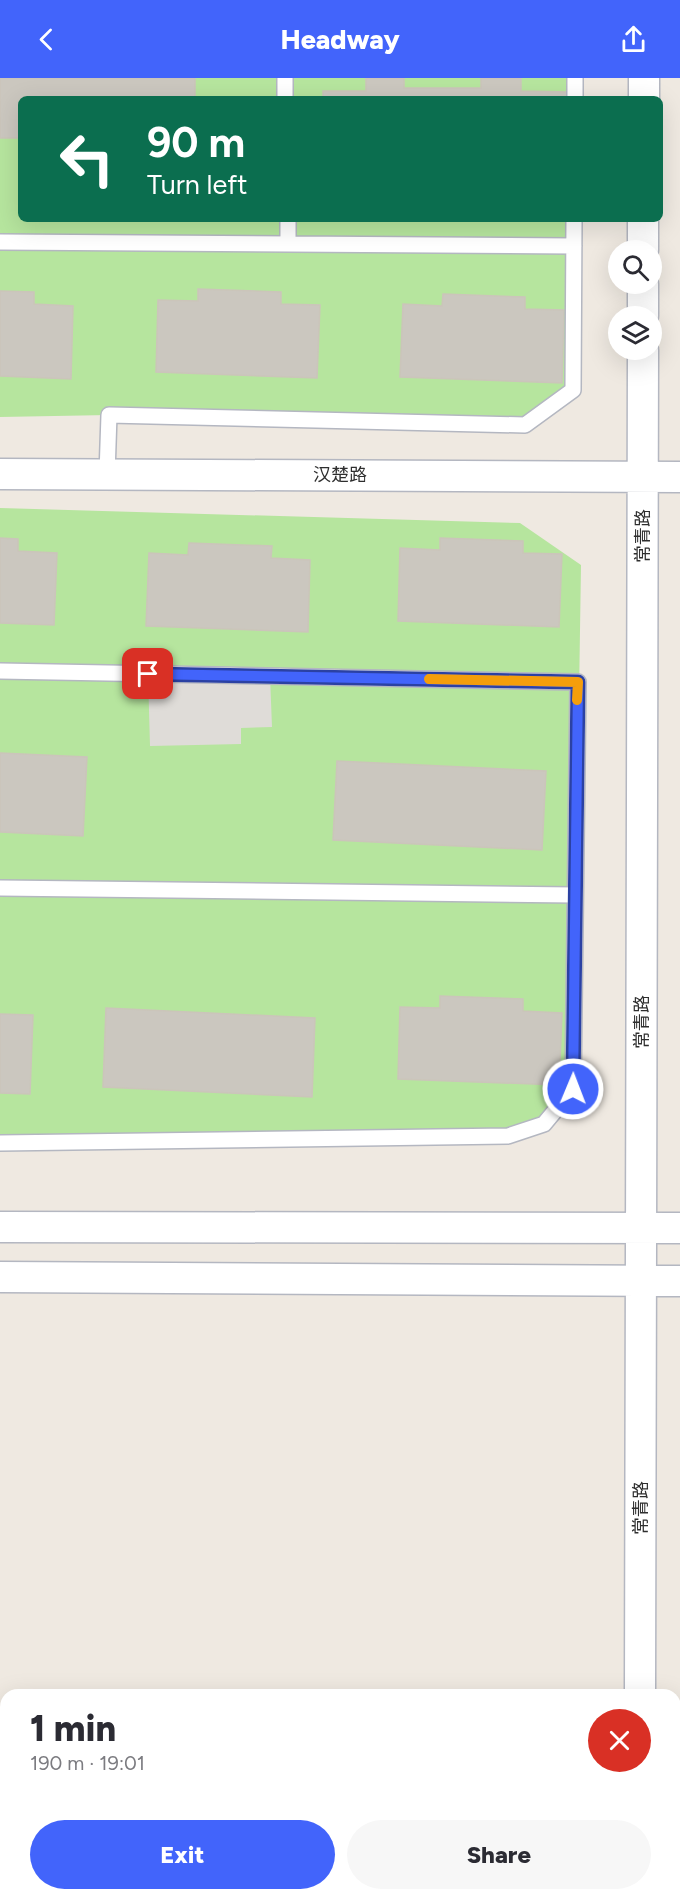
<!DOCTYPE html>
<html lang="en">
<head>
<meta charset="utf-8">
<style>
	:root { --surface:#fff; --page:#f7f7f7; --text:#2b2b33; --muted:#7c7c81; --accent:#4264fb }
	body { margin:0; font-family:Figtree,"Noto Sans SC",sans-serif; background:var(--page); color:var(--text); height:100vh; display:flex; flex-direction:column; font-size:22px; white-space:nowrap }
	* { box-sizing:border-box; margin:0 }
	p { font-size:20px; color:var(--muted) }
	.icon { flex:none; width:33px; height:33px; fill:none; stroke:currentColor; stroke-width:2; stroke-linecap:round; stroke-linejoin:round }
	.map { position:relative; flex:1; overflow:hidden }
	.side { position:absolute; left:0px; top:1611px; width:681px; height:212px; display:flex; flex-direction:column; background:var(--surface); border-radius:18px 18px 0 0; box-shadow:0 6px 24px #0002 }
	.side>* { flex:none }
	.guide { position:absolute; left:18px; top:18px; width:645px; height:126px; border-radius:9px; box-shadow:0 6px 24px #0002; background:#0b6e4f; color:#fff; overflow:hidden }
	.controls { position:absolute; left:608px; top:162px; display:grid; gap:12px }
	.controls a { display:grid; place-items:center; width:54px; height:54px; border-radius:50%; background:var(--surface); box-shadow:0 6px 24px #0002; font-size:30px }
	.pin { position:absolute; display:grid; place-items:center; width:51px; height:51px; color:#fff; margin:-26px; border-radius:12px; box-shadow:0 3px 9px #0006 }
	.me { position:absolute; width:66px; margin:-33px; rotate:1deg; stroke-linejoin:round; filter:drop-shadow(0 0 4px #0008) }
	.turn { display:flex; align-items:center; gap:21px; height:126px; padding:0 30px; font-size:27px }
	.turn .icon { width:78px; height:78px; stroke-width:2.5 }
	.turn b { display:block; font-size:42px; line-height:51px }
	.round { display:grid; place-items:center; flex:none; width:63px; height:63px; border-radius:32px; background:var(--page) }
	.headline { display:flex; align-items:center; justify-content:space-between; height:102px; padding:0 30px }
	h1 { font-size:36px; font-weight:800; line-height:45px }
	.button { display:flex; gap:12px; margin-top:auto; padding:12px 30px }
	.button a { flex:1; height:69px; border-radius:36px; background:var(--accent); color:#fff; font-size:24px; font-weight:800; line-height:69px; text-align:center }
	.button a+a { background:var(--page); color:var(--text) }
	header { display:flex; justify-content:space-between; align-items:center; height:78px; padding:0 30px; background:var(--accent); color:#fff; font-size:27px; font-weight:800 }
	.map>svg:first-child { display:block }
</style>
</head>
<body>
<header><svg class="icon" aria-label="back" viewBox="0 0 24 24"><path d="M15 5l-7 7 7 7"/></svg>Headway<svg class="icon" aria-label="share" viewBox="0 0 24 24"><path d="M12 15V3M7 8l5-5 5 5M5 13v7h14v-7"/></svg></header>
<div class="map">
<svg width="680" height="1822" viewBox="0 0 680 1822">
	<rect width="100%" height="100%" fill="#efe9e1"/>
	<path fill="#b6e59e" d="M0,0h575v21h-554v120h553l-1,171 -48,35 -416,-10 -109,2z
		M0,430l520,15 61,42 -8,524 -29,35 -37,12 -507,7z
		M0,1747h6v69h575v6h-581z"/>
	<path fill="#dfdcd8" d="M148,596l122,2 2,51 -31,1v16l-91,2z"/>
	<path fill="#cbc7bf" stroke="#cbc5ba" stroke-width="1.5" d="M0,0h195v21h-174v39h-21z
		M366,0h38v10h77v-10h40v13l48,1v7h-246v-8h43z
		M198,211l83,3v12l39,1 -3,73 -161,-6 2,-72 40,1z
		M0,213l34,1v12l39,2 -2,73 -71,-3z
		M443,216l82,3v12l39,1 -2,73 -162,-6 3,-73 39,2z
		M0,460l18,1v12l39,2 -3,72 -54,-2z
		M440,460l83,3v12l39,1 -3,73 -161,-6 2,-73 40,2z
		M189,465l83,3 -1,12 39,2 -2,72 -162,-6 3,-73 39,2z
		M0,675l87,4 -4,79 -83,-4z
		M337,683l209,10 -4,79 -209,-10z
		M440,918l83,3v12l39,2 -3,72 -161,-6 2,-72 40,1z
		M106,930l209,10 -3,79 -209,-10z
		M0,936l33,1 -3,79 -30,-1z
		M17,1816h161v6h-161z
		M272,1816h246v6h-246z"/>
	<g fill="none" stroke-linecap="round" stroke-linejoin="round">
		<g stroke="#b4b7c1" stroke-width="18">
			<path id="lane" d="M285,0v21
				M575,21v-21
				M288,141v25
				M0,164l574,4
				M107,396l2,-59 416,10 48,-35 1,-171
				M0,593l578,11 -5,407 -29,35 -36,12 -508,7
				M0,810l575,7
				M0,1747h6
				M580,1822l1,-6"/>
		</g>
		<g stroke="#b4b7c1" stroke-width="33">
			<path id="street" d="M644,21v-21
				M643,172v-31
				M643,238v-32
				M0,396l680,3
				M0,1149l680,1
				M0,1199l680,4
				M640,1617l3,-1345
				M640,1822v-6"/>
		</g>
		<use href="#lane" stroke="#fff" stroke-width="15"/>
		<use href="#street" stroke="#fff" stroke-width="30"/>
	</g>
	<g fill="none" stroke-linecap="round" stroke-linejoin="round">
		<g stroke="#2b41a3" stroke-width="15">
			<path id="route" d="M148,596l430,8 -5,407"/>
		</g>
		<use href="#route" stroke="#4264fb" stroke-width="10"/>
		<path stroke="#f59e0b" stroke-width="10" d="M429,601l149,3 -1,18"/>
	</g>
	<g text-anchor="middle" stroke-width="6" stroke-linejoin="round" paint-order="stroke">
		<g font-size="18" fill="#2e2e2e" stroke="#fff">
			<text x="340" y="403">汉楚路</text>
			<text transform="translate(643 458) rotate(-90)" y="6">常青路</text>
			<text transform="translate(642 944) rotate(-90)" y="6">常青路</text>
			<text transform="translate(641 1430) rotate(-90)" y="6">常青路</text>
		</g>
	</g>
</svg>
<div class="controls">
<a><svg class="icon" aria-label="search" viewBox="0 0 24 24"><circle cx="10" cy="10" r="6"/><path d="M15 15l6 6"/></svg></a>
<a><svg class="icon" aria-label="layers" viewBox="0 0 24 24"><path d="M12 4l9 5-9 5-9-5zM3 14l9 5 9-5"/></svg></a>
</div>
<div class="pin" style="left:148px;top:596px;background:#d93025"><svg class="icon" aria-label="arrive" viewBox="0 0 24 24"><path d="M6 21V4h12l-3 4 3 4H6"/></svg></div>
<svg class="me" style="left:573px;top:1011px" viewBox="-20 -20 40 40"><circle r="17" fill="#4264fb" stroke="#fff" stroke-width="3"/><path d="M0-11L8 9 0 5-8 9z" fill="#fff"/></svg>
<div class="guide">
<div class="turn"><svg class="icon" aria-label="left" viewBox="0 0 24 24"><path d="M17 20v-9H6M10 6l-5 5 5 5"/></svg><div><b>90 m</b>Turn left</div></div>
</div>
<section class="side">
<div class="headline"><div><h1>1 min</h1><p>190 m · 19:01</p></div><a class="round" style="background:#d93025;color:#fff"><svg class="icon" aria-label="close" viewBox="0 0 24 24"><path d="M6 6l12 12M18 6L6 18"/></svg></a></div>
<div class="button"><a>Exit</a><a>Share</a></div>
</section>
</div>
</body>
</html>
